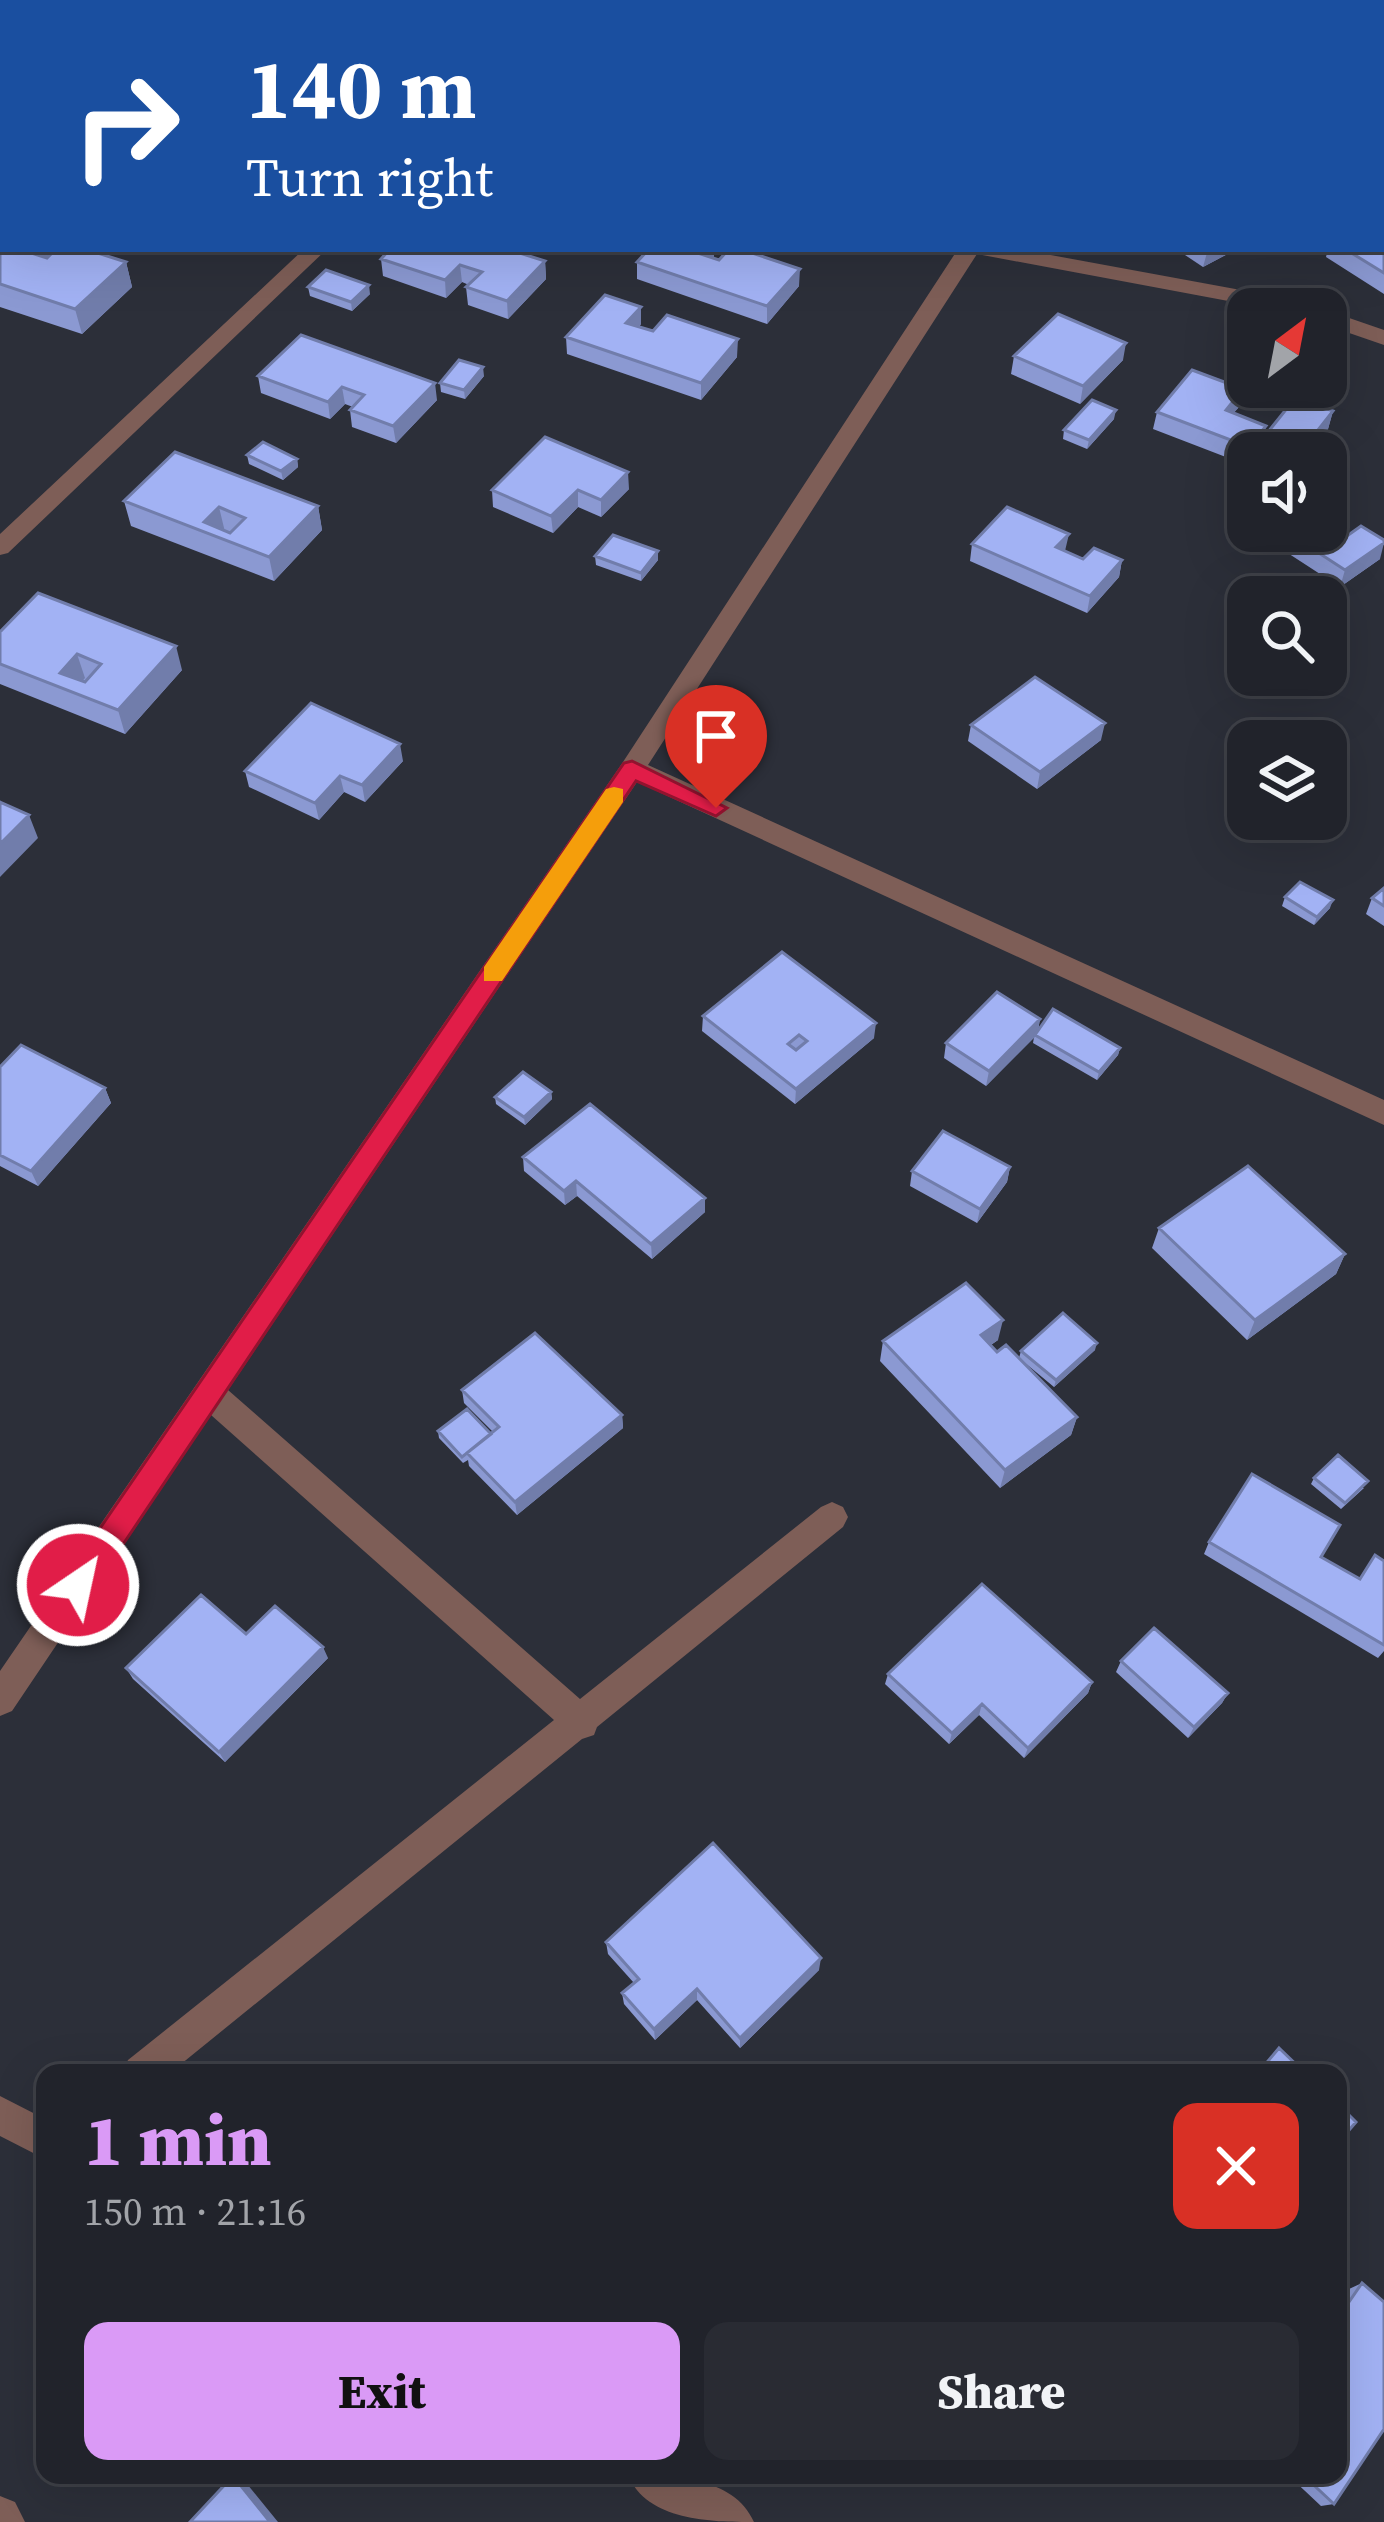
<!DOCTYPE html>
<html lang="en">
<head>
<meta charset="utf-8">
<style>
	:root { --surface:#21232b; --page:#292b33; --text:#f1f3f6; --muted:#a2a4a9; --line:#3e4047; --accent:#da9af6 }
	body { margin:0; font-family:"Source Serif 4",serif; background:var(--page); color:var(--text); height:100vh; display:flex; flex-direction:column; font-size:45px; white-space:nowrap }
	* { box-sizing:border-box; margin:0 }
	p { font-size:39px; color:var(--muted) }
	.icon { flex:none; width:66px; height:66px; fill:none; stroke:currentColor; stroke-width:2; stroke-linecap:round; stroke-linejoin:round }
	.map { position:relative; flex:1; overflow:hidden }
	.side { position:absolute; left:36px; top:2064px; width:1311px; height:420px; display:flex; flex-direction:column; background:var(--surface); border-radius:24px; box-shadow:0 12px 48px #0002,0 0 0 3px var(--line) }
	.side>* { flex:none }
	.guide { position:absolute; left:0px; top:0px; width:1386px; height:252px; box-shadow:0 12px 48px #0002,0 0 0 3px var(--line); background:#1a4fa0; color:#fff; overflow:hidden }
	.needle { width:78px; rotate:32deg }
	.buttons { position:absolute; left:1227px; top:288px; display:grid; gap:24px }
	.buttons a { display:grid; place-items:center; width:120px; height:120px; border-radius:24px; background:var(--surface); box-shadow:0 12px 48px #0002,0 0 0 3px var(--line); font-size:60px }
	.pin { position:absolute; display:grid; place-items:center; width:102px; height:102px; color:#fff; margin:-123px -51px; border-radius:50% 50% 50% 0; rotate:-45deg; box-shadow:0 0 12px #0007 }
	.pin .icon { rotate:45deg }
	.me { position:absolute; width:132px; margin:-66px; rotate:34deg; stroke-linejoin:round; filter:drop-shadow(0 0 9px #0008) }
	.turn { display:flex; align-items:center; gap:42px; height:252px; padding:0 48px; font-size:54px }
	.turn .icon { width:156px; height:156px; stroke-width:2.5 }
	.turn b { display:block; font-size:84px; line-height:102px }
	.round { display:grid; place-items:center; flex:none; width:126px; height:126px; border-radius:24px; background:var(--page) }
	.head { display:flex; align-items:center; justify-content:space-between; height:204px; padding:0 48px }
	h1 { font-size:72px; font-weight:800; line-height:90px; color:var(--accent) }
	.cta { display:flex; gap:24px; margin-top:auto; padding:24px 48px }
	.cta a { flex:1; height:138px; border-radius:24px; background:var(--accent); color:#111; font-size:48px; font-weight:800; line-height:138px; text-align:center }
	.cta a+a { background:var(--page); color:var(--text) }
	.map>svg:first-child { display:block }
</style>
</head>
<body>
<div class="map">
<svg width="1384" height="2522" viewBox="0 0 1384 2522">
	<rect width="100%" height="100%" fill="#2c2f39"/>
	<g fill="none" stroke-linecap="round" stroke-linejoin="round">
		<path fill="#7e5e57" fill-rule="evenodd" d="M0,40h3v12h-3z
			M1383,164h1v12h-1z
			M304,249h23l-319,304 -8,2v-21z
			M958,249h60l288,53 11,7h-46l-294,-55 -329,511 736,335v25l-747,-343 -409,608 352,309 241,-192 11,-5 11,5 5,10 -5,10 -246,200 -3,8 -12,4 -412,334h-48l6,-13 426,-340 -343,-305 -199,296 -12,5v-45l623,-909z
			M1326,310l58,20v15l-58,-20z
			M0,2096l45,23v40l-45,-23z
			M628,2475c42,0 106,1 126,47 -43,0 -107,-1 -126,-47z
			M0,2496l15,6 10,20h-25z"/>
	</g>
	<path fill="#8b99d2" d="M152,0h55l-3,3h-52z
		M1384,211v83l-58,-37 2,-8h55z
		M0,229l3,20h44l2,7 77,6 6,25 -50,47 -82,-27z
		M1176,249h61l-34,18z
		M714,258l-1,1 86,27 -32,38 -130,-45v-17z
		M381,259l164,2 1,18 -38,40 -40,-14 -2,-18 3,-2 -7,-3 -16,16 -63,-22z
		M308,287l62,7 -18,17 -42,-15z
		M641,324l-2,3 98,30 -36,43 -134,-46 -1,-17z
		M1014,356l109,4 -43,44 -69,-30z
		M1342,374l-22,33 13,4 -5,18 -19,24h-54v-2l-7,2 -4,11 -91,-35 4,-17 86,-23 -4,18 -6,6 30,25 27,-34 -40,-13 1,-4h75z
		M258,376l179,24 -41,43 -44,-16 -2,-17 3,-3 -8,-3 -15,15 -69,-26z
		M484,376l-19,23 -24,-7 -1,-9z
		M1114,419l-27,30 -24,-10 1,-9z
		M247,455l50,4 1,8 -15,13 -34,-16z
		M629,489l-28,28 -23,-10 -25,26 -60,-26 -1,-17z
		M1248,499v28l-11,-7 5,-17z
		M1326,499l5,24 -2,1 51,35 -40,28 -86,-56h72z
		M124,501l194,5 4,24 -48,51 -143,-55z
		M972,544l93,7 18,8 39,1 -3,17 -32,36 -117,-52z
		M595,556l63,4 -17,21 -45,-16z
		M0,632l182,38 -57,64 -125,-50z
		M971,725l130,15 -64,49 -69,-48z
		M403,761l-38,41 -21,-10 -25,28 -70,-33 -4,-16z
		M1384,888v38l-18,-12 6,-16z
		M1285,897l45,11 -16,17 -32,-19z
		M703,1016l171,22 -79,66 -93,-73z
		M1040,1019l-2,12 82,17 -2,7 -21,25 -64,-37 1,-6 -48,49 -42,-28 2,-15z
		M0,1067l105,21 6,15 -73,83 -38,-20z
		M551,1092l1,7 -27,26 -29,-21 -1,-7z
		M523,1157l182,55 -53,47 -75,-63 -12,9 -41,-34z
		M1010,1167l-3,15 -30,41 -67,-37 2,-15z
		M1159,1228l186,26 -9,20 -89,66 -95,-92z
		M998,1340l-7,5 6,7 80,65 -6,18 -71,53 -120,-127 3,-20z
		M1095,1350l-41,37 -35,-29 2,-7z
		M462,1390l160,25 1,13 -106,87 -48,-49 -1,-6 -5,3 -24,-25 -1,-7 53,3 2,-2 -29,-29z
		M1314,1478l50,10 -23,21 -30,-25z
		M1209,1542l112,15 39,22 24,-18v90l-6,7 -174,-104z
		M246,1634l82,24 -103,104 -92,-83 -7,-11z
		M1121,1661l107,32 -6,10 -34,35 -72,-66z
		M888,1674l204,8 -4,11 -64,65 -45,-43 -30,29 -64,-60z
		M606,1942l213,28 -79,78 -43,-48 -42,40 -31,-36 -2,-11 12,-10 -26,-29z
		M1362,2283l22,19v127l-50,75 -13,2 -33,-31h50v-170l11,-16z"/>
	<path fill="#717dab" d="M186,0h21l-3,3h-18z
		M289,0h20l-3,3h-20z
		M1074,0h17l-2,3h-18z
		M27,249h20l3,11 -25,-9z
		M706,249h8v9l-13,14v-18z
		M1208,249h29l-34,18z
		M545,261l1,18 -38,40 -1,-18z
		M126,262l6,25 -50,47 -7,-25z
		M460,265l2,17 -16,16 -1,-18z
		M800,269l-1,17 -32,38v-18z
		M369,285l1,9 -18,17 -1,-9z
		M641,307v17l-14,16 -1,-17z
		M738,339l-1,18 -36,43v-17z
		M1126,343l-3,17 -43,44 3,-18z
		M1347,357l-5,17 -26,39 5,-17z
		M483,367l1,9 -19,23 -1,-9z
		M435,383l2,17 -41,43 -3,-17z
		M342,387l3,17 -15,15 -2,-17z
		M1243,389l-4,18 -18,21 5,-18z
		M1116,410l-2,9 -27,30 2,-9z
		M1333,411l-5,18 -19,24h-9z
		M1266,426l-4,17 -6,4 -2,6h-6v7l-4,4 5,-17z
		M297,459l1,8 -15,13 -2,-9z
		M628,472l1,17 -28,28v-17z
		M578,490v17l-25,26 -2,-17z
		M318,506l4,24 -48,51 -5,-24z
		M1337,506l-6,17 -5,4v-14z
		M219,507l6,25 -21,-10z
		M1069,534l-4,17 -9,-4z
		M1384,543l-4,16 -40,28 5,-17z
		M658,551v9l-17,21v-8z
		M1122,560l-3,17 -32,36 3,-17z
		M176,646l6,24 -57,64 -7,-24z
		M77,654l8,24 -13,14 -12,-19z
		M1105,723l-4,17 -64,49 3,-17z
		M400,744l3,17 -38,41 -3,-17z
		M340,776l4,16 -25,28 -4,-17z
		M29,815l9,23 -38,39v-33z
		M1333,900l-3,8 -16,17 3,-8z
		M1040,1019l-3,16 -51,51 3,-15z
		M876,1023l-2,15 -79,66 1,-15z
		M1120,1048l-2,7 -21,25 2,-8z
		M105,1088l6,15 -73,83 -7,-15z
		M551,1092l1,7 -27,26 -1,-8z
		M1010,1167l-3,15 -30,41 3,-14z
		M576,1181l1,15 -12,9 -1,-14z
		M705,1198v14l-53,47 -1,-15z
		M1345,1254l-9,20 -89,66 8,-20z
		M1003,1320l-5,20 -21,14 4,-19z
		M1097,1343l-2,7 -41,37 2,-7z
		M622,1415l1,13 -106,87 -2,-13z
		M1077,1417l-6,18 -71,53 5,-18z
		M323,1647l5,11 -103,104 -6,-10z
		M1092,1682l-4,11 -64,65 4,-10z
		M1228,1693l-6,10 -34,35 6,-11z
		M982,1704l-3,11 -30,29 3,-11z
		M821,1958l-2,12 -79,78v-10z
		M697,1989v11l-42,40 -1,-11z
		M233,2476l10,3 35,43h-8z"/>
	<path fill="#a2b2f4" stroke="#717dab" stroke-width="3" fill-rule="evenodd" d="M242,0h47l-3,3h-47z
		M963,0l13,2 2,-2h96l-3,3h-111z
		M1383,211h1v62l-39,-24h38z
		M3,227v22h24l-2,2 22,7 9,-9h29l41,13 -51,47 -75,-25v-55z
		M390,249h117l38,12 -38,40 -41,-14 16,-15 -22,-7 -15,15 -64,-21z
		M649,249h57l-5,5 18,6 10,-11h11l60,20 -33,37 -130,-44z
		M326,270l43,15 -18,17 -43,-15z
		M605,295l36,12 -15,16 27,8 14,-16 71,24 -37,44 -135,-46z
		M1058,314l68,29 -43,43 -69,-30z
		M301,335l134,48 -42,43 -43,-16 14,-15 -22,-8 -14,15 -70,-26z
		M1326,350l21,7 -26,39 -27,-9h32z
		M459,360l24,7 -19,23 -24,-7z
		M1192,370l51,19 -17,21 40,16 -17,21 -92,-35z
		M1296,397l37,14 -33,42h-29l-15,-6z
		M1092,400l24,10 -27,30 -25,-10z
		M545,437l83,35 -27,28 -23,-10 -27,26 -59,-26z
		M263,442l34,17 -16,12 -34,-16z
		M175,452l143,54 -49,51 -145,-56zM219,507l26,11 -15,15 -26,-11z
		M1326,499l11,7 -11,7z
		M1007,507l62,27 -13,13 27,12 11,-11 28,12 -32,36 -118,-52z
		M1326,522l21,14 14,-10 23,14v3l-39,27 -60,-39h41z
		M613,535l45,16 -17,22 -46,-17z
		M38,593l138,53 -58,64 -118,-46v-32zM77,654l24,10 -16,18 -25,-9z
		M1035,677l70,46 -65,49 -69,-47z
		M311,703l89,41 -38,41 -22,-9 -25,27 -70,-32z
		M0,802l29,13 -29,29z
		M1300,882l33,18 -16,17 -32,-20z
		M1384,888v18l-12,-8z
		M782,952l94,71 -80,66 -93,-73zM799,1035l8,6 -11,9 -8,-6z
		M997,992l43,27 -51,52 -43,-28z
		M1053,1009l67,39 -21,24 -64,-37z
		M21,1045l84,43 -74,83 -31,-16v-88z
		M523,1072l28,20 -27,25 -29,-20z
		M590,1104l115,94 -54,46 -75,-63 -12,10 -41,-34z
		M943,1131l67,36 -30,42 -68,-38z
		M1248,1166l97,88 -90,66 -96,-92z
		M966,1283l37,37 -22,15 16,17 9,-7 71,72 -72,53 -122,-129z
		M1063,1313l34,30 -41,37 -35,-29z
		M535,1333l87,82 -107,87 -48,-49 32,-26 -37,-37z
		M467,1409l24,25 -29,23 -24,-26z
		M1338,1455l30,26 -23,22 -31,-25z
		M1252,1474l88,51 -19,32 39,22 15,-24 9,6v84l-175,-103z
		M982,1584l110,98 -64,66 -46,-44 -30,29 -64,-59z
		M201,1595l45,39 29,-28 48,41 -104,105 -93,-84z
		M1154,1628l74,65 -34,34 -73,-66z
		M713,1843l108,115 -81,80 -43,-49 -43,40 -32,-36 17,-14 -33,-37z
		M1279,2048l26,25h-47z
		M1338,2104l18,18 -18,21z
		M1362,2283l22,19v127l-50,75 -31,-29h35v-157z
		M233,2476l37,46h-80z"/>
	<path fill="#e11d48" stroke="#92132f" stroke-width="3" d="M632,761l95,47 -11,8 -80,-35 -547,814h-21l-5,-10 5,-10 556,-812z"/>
	<path fill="#f59e0b" d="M614,787l9,2v13l-121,179h-18v-14l122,-178z"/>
</svg>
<div class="buttons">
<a><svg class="needle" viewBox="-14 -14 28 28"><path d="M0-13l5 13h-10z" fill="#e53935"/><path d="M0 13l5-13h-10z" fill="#a2a4a9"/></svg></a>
<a><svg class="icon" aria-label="sound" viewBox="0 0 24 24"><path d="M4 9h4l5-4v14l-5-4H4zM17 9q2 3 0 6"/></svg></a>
<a><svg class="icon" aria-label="search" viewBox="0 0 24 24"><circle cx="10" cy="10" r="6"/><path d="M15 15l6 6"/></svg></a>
<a><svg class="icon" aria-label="layers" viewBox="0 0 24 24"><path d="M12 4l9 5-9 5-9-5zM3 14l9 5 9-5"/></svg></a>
</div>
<div class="pin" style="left:716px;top:808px;background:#d93025"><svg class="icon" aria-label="arrive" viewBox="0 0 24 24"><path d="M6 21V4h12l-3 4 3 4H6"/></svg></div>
<svg class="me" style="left:78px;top:1585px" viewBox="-20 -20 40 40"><circle r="17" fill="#e11d48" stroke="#fff" stroke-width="3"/><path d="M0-11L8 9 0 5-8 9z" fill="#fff"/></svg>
<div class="guide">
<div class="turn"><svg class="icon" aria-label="right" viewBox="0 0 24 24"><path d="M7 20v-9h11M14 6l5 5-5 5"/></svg><div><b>140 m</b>Turn right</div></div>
</div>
<section class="side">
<div class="head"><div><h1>1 min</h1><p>150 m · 21:16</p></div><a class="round" style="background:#d93025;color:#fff"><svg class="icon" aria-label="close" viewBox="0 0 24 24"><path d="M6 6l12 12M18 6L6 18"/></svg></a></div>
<div class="cta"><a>Exit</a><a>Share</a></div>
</section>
</div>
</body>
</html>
